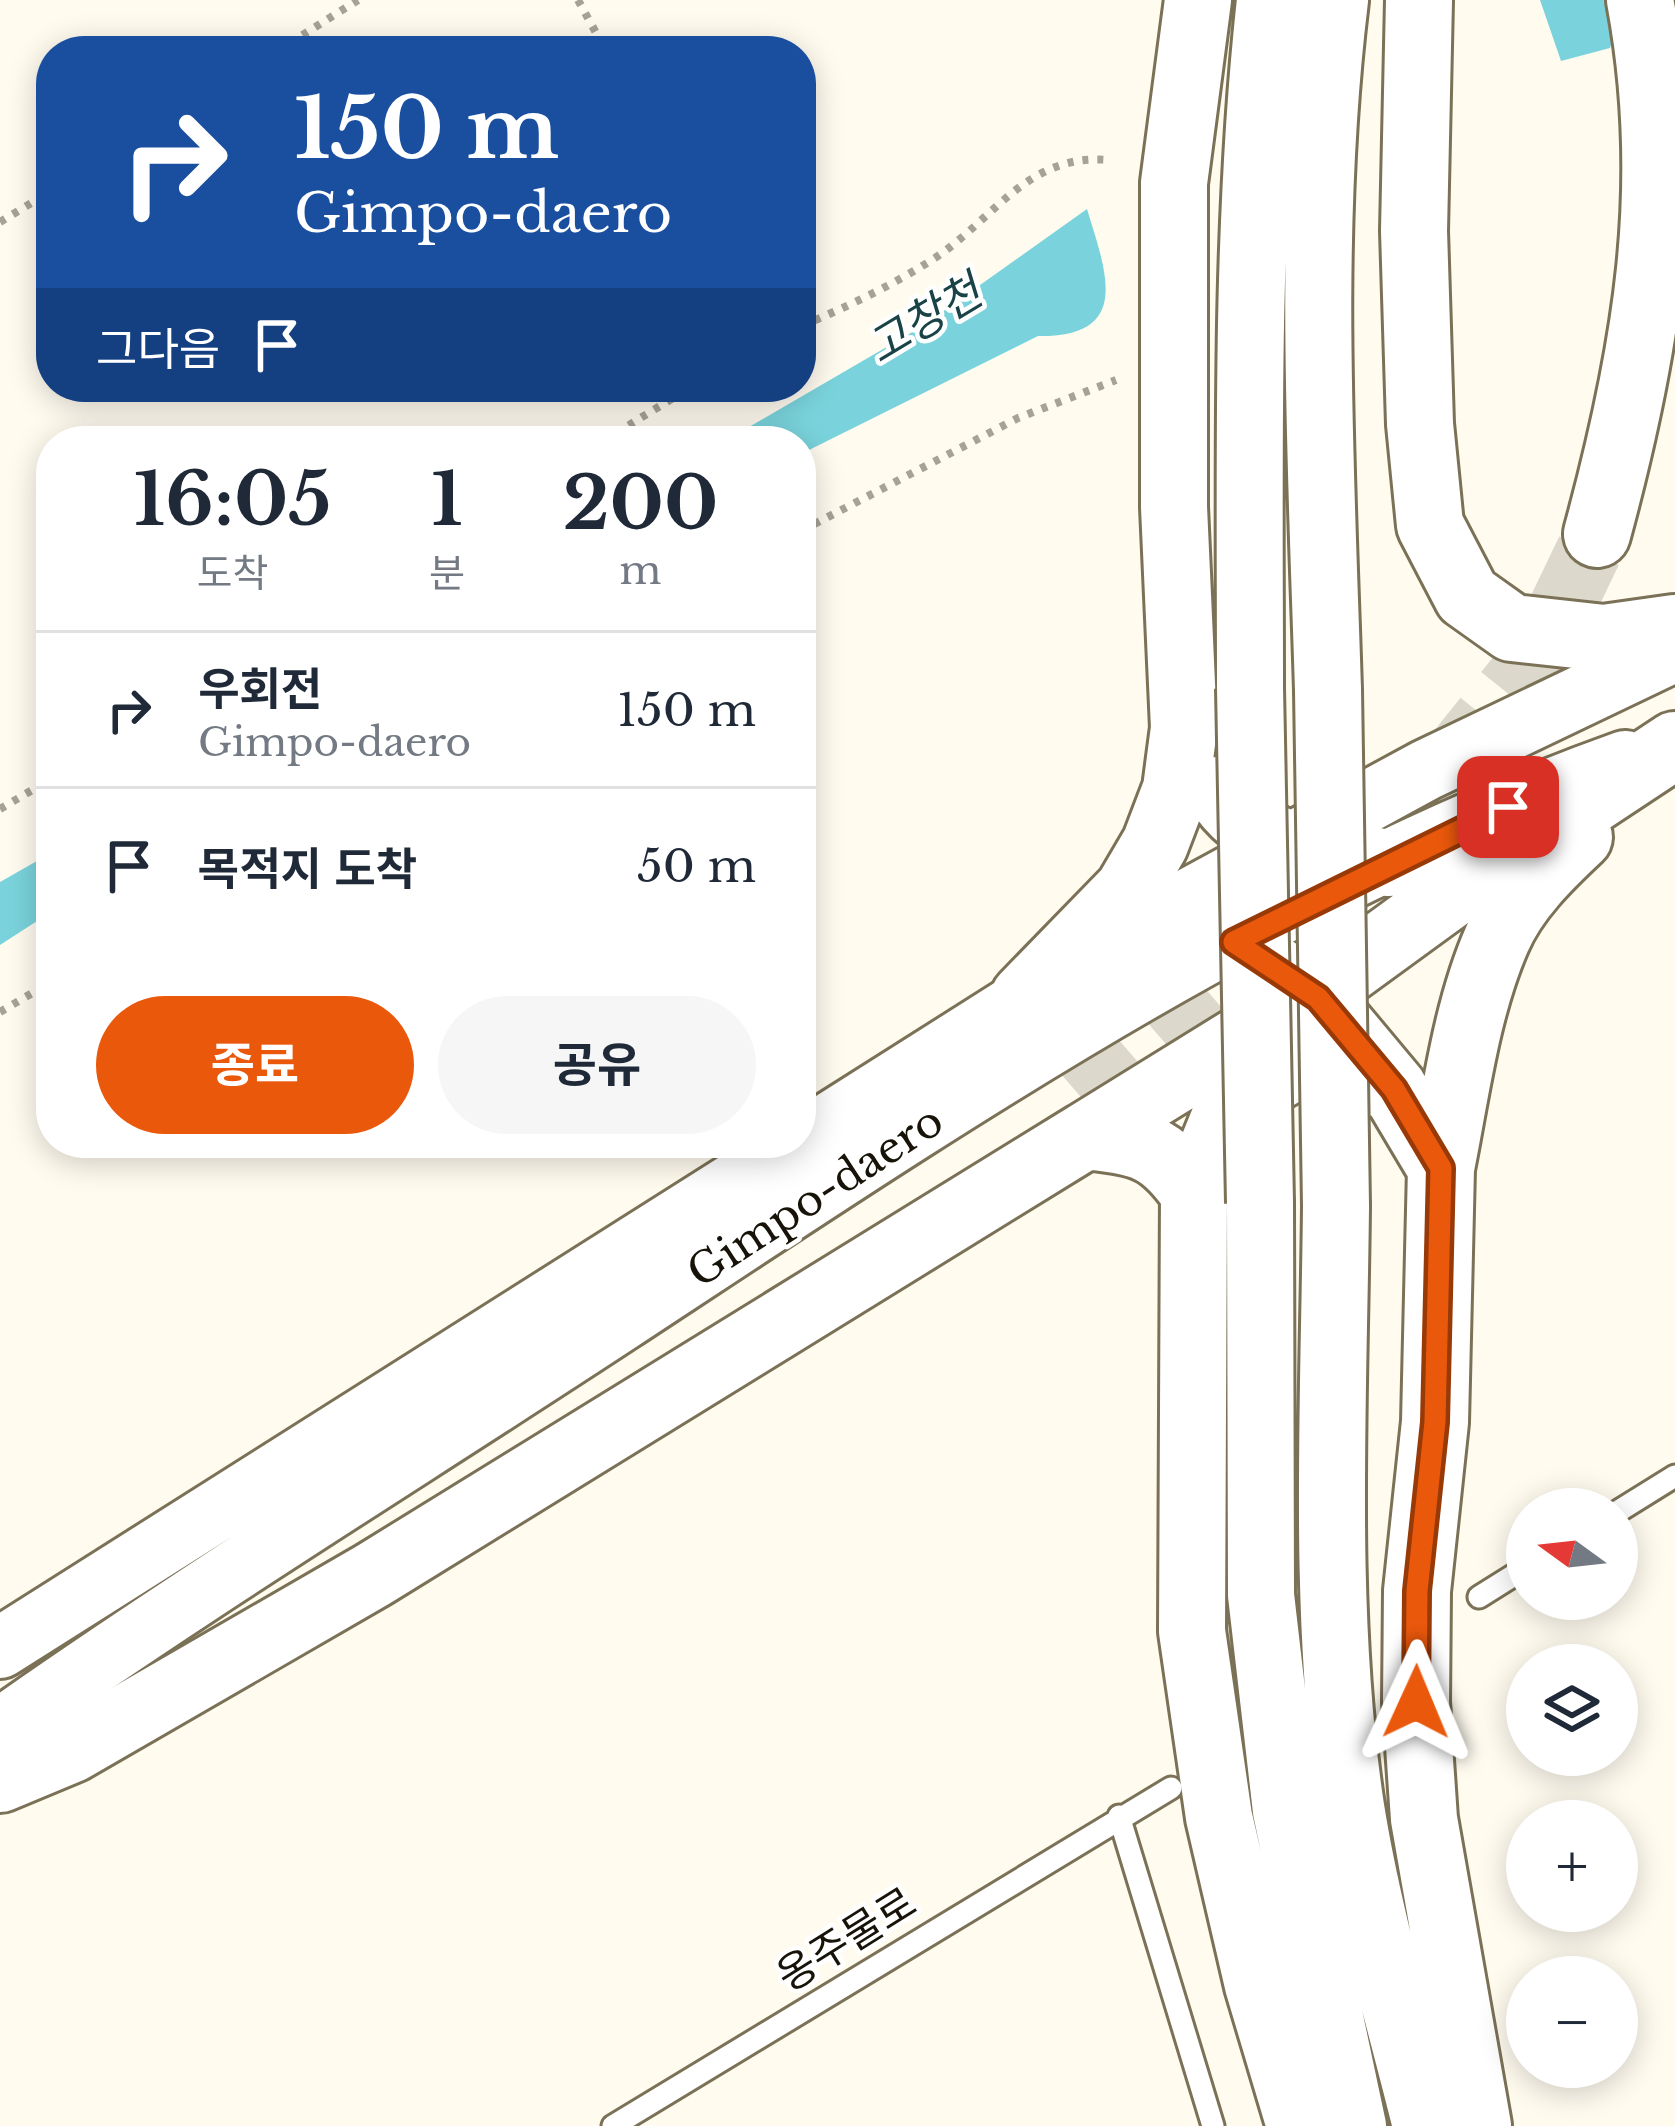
<!DOCTYPE html>
<html lang="ko">
<head>
<meta charset="utf-8">
<style>
	:root { --surface:#fff; --page:#f6f6f7; --text:#1f2937; --muted:#747a83; --line:#e0e1e3; --accent:#ea580c }
	body { margin:0; font-family:"Libre Baskerville","Noto Sans KR",serif; background:var(--page); color:var(--text); height:100vh; display:flex; flex-direction:column; font-size:45px; white-space:nowrap }
	* { box-sizing:border-box; margin:0 }
	p { font-size:39px; color:var(--muted) }
	.icon { flex:none; width:66px; height:66px; fill:none; stroke:currentColor; stroke-width:2; stroke-linecap:round; stroke-linejoin:round }
	.map { position:relative; flex:1; overflow:hidden }
	.sheet { position:absolute; left:36px; top:426px; width:780px; height:732px; display:flex; flex-direction:column; background:var(--surface); border-radius:48px; box-shadow:0 6px 30px #0003 }
	.sheet>* { flex:none }
	.banner { position:absolute; left:36px; top:36px; width:780px; height:366px; border-radius:48px; box-shadow:0 6px 30px #0003; background:#1a4fa0; color:#fff; overflow:hidden }
	.needle { width:78px; rotate:285deg }
	.controls { position:absolute; left:1506px; top:1488px; display:grid; gap:24px }
	.controls a { display:grid; place-items:center; width:132px; height:132px; border-radius:50%; background:var(--surface); box-shadow:0 6px 30px #0003; font-size:60px }
	.pin { position:absolute; display:grid; place-items:center; width:102px; height:102px; color:#fff; margin:-51px; border-radius:24px; box-shadow:0 6px 18px #0006 }
	.me { position:absolute; width:132px; margin:-66px; rotate:1deg; stroke-linejoin:round; filter:drop-shadow(0 0 9px #0008) }
	.turn { display:flex; align-items:center; gap:42px; height:252px; padding:0 60px; font-size:54px }
	.turn .icon { width:156px; height:156px; stroke-width:2.5 }
	.turn b { display:block; font-size:84px; line-height:102px }
	.then { display:flex; align-items:center; height:114px; padding:0 60px; background:#0003; gap:24px; font-size:45px }
	.eta { display:flex; justify-content:space-evenly; align-items:center; height:204px; text-align:center }
	.eta b { font-size:72px; font-weight:700; line-height:84px }
	.action { display:flex; gap:24px; margin-top:auto; padding:24px 60px }
	.action a { flex:1; height:138px; border-radius:72px; background:var(--accent); color:#fff; font-size:48px; font-weight:700; line-height:138px; text-align:center }
	.action a+a { background:var(--page); color:var(--text) }
	ul { padding:0; list-style:none }
	li { display:flex; align-items:center; gap:36px; height:156px; padding:0 60px; border-top:3px solid var(--line) }
	li div { flex:1 }
	li b { display:block; font-size:45px }
	li em { font-style:normal }
	.map>svg:first-child { display:block }
</style>
</head>
<body>
<div class="map">
<svg width="1675" height="2126" viewBox="0 0 1675 2126">
	<rect width="100%" height="100%" fill="#fffbef"/>
	<path fill="#7ad3dc" d="M1540,0h87l-17,48 -49,13z
		M1087,209c19,63 46,128 -49,127l-237,118v-13h-76l196,-114z
		M51,853v59l-51,33v-63z"/>
	<g fill="none" stroke-linecap="round" stroke-linejoin="round">
		<path stroke="#dcd8cc" stroke-width="66" stroke-dasharray="66 33" stroke-linecap="butt" d="M1445,770l97,-121 55,-115
			M1080,1096l201,-174"/>
		<g stroke="#7b7156" stroke-width="27">
			<path id="service" d="M1617,1512l58,-36
				M1479,1597l48,-30
				M1119,1816l94,310
				M613,2126l558,-338"/>
		</g>
		<g stroke="#7b7156" stroke-width="66">
			<path id="secondary" d="M801,1141l349,-221 276,-150 249,-119
				M0,1648l798,-505
				M0,1729c202,-142 414,-272 621,-408 318,-209 643,-431 1004,-560"/>
		</g>
		<g stroke="#7b7156" stroke-width="72">
			<path id="trunk" d="M1419,0l-5,231 6,193 10,101 37,71 45,32 92,10 71,-10
				M1597,534c49,-180 78,-347 43,-534
				M1250,688c0,-229 -5,-459 20,-688
				M1328,690c-7,-229 -21,-462 7,-690
				M1217,790c39,62 106,61 172,73
				M1150,920l84,22 84,56 76,91 47,79 -6,254 -18,169 -1,111 8,117 54,307
				M1024,997l104,-107 27,-46 21,-55 8,-61 -10,-221v-324l24,-183
				M1085,1136l228,-141 155,-113 207,-137
				M1441,1168c15,-75 25,-158 56,-229 17,-40 51,-73 82,-102
				M1260,1203l1,392 25,216 67,315
				M1336,1206c-2,195 -14,409 15,601 17,107 49,214 75,319
				M0,1779l72,-30 301,-174 712,-439c56,7 75,8 109,57
				M1300,2126l-42,-141 -39,-168 -27,-186 2,-438 30,-74 34,-31 35,-21 37,-1 56,20"/>
		</g>
		<path stroke="#a6a297" stroke-width="8" stroke-dasharray="6 9" stroke-linecap="butt" d="M578,0l28,51
			M277,51l81,-51
			M0,222l51,-31
			M801,326c46,-19 92,-41 134,-68 60,-40 93,-105 174,-98
			M603,441l88,-54
			M801,531l217,-113 98,-38
			M0,809l51,-30
			M0,1012l51,-30"/>
		<use href="#service" stroke="#fff" stroke-width="21"/>
		<use href="#secondary" stroke="#fff" stroke-width="60"/>
		<use href="#trunk" stroke="#fff" stroke-width="66"/>
		<g stroke="#7b7156" stroke-width="72" stroke-linecap="butt">
			<path id="trunk-bridge" d="M1250,688l10,515
				M1328,690l8,516"/>
		</g>
		<use href="#trunk-bridge" stroke="#fff" stroke-width="66"/>
	</g>
	<g fill="none" stroke-linecap="round" stroke-linejoin="round">
		<g stroke="#983908" stroke-width="30">
			<path id="route" d="M1416,1702l1,-111 18,-169 6,-254 -47,-79 -76,-91 -84,-56 274,-135"/>
		</g>
		<use href="#route" stroke="#ea580c" stroke-width="21"/>
	</g>
	<g text-anchor="middle" stroke-width="9" stroke-linejoin="round" paint-order="stroke">
		<g font-size="42" fill="#171309" stroke="#fff">
			<text transform="translate(815 1196) rotate(-33)" y="15">Gimpo-daero</text>
			<text transform="translate(846 1939) rotate(-32)" y="15">옹주물로</text>
		</g>
		<g font-size="45" font-style="italic" fill="#194347" stroke="#fff">
			<text transform="translate(924 319) rotate(-31)" y="16">고창천</text>
		</g>
	</g>
</svg>
<div class="controls">
<a><svg class="needle" viewBox="-14 -14 28 28"><path d="M0-13l5 13h-10z" fill="#e53935"/><path d="M0 13l5-13h-10z" fill="#747a83"/></svg></a>
<a><svg class="icon" aria-label="layers" viewBox="0 0 24 24"><path d="M12 4l9 5-9 5-9-5zM3 14l9 5 9-5"/></svg></a>
<a>+</a>
<a>−</a>
</div>
<div class="pin" style="left:1508px;top:807px;background:#d93025"><svg class="icon" aria-label="arrive" viewBox="0 0 24 24"><path d="M6 21V4h12l-3 4 3 4H6"/></svg></div>
<svg class="me" style="left:1416px;top:1702px" viewBox="-20 -20 40 40"><path d="M0-17L14 15 0 8-14 15z" fill="#ea580c" stroke="#fff" stroke-width="4"/></svg>
<div class="banner">
<div class="turn"><svg class="icon" aria-label="right" viewBox="0 0 24 24"><path d="M7 20v-9h11M14 6l5 5-5 5"/></svg><div><b>150 m</b>Gimpo-daero</div></div>
<div class="then">그다음<svg class="icon" aria-label="arrive" viewBox="0 0 24 24"><path d="M6 21V4h12l-3 4 3 4H6"/></svg></div>
</div>
<section class="sheet">
<div class="eta">
<div><b>16:05</b><p>도착</p></div>
<div><b>1</b><p>분</p></div>
<div><b>200</b><p>m</p></div>
</div>
<ul>
<li><svg class="icon" aria-label="right" viewBox="0 0 24 24"><path d="M7 20v-9h11M14 6l5 5-5 5"/></svg><div><b>우회전</b><p>Gimpo-daero</p></div><em>150 m</em></li>
<li><svg class="icon" aria-label="arrive" viewBox="0 0 24 24"><path d="M6 21V4h12l-3 4 3 4H6"/></svg><div><b>목적지 도착</b></div><em>50 m</em></li>
</ul>
<div class="action"><a>종료</a><a>공유</a></div>
</section>
</div>
</body>
</html>
